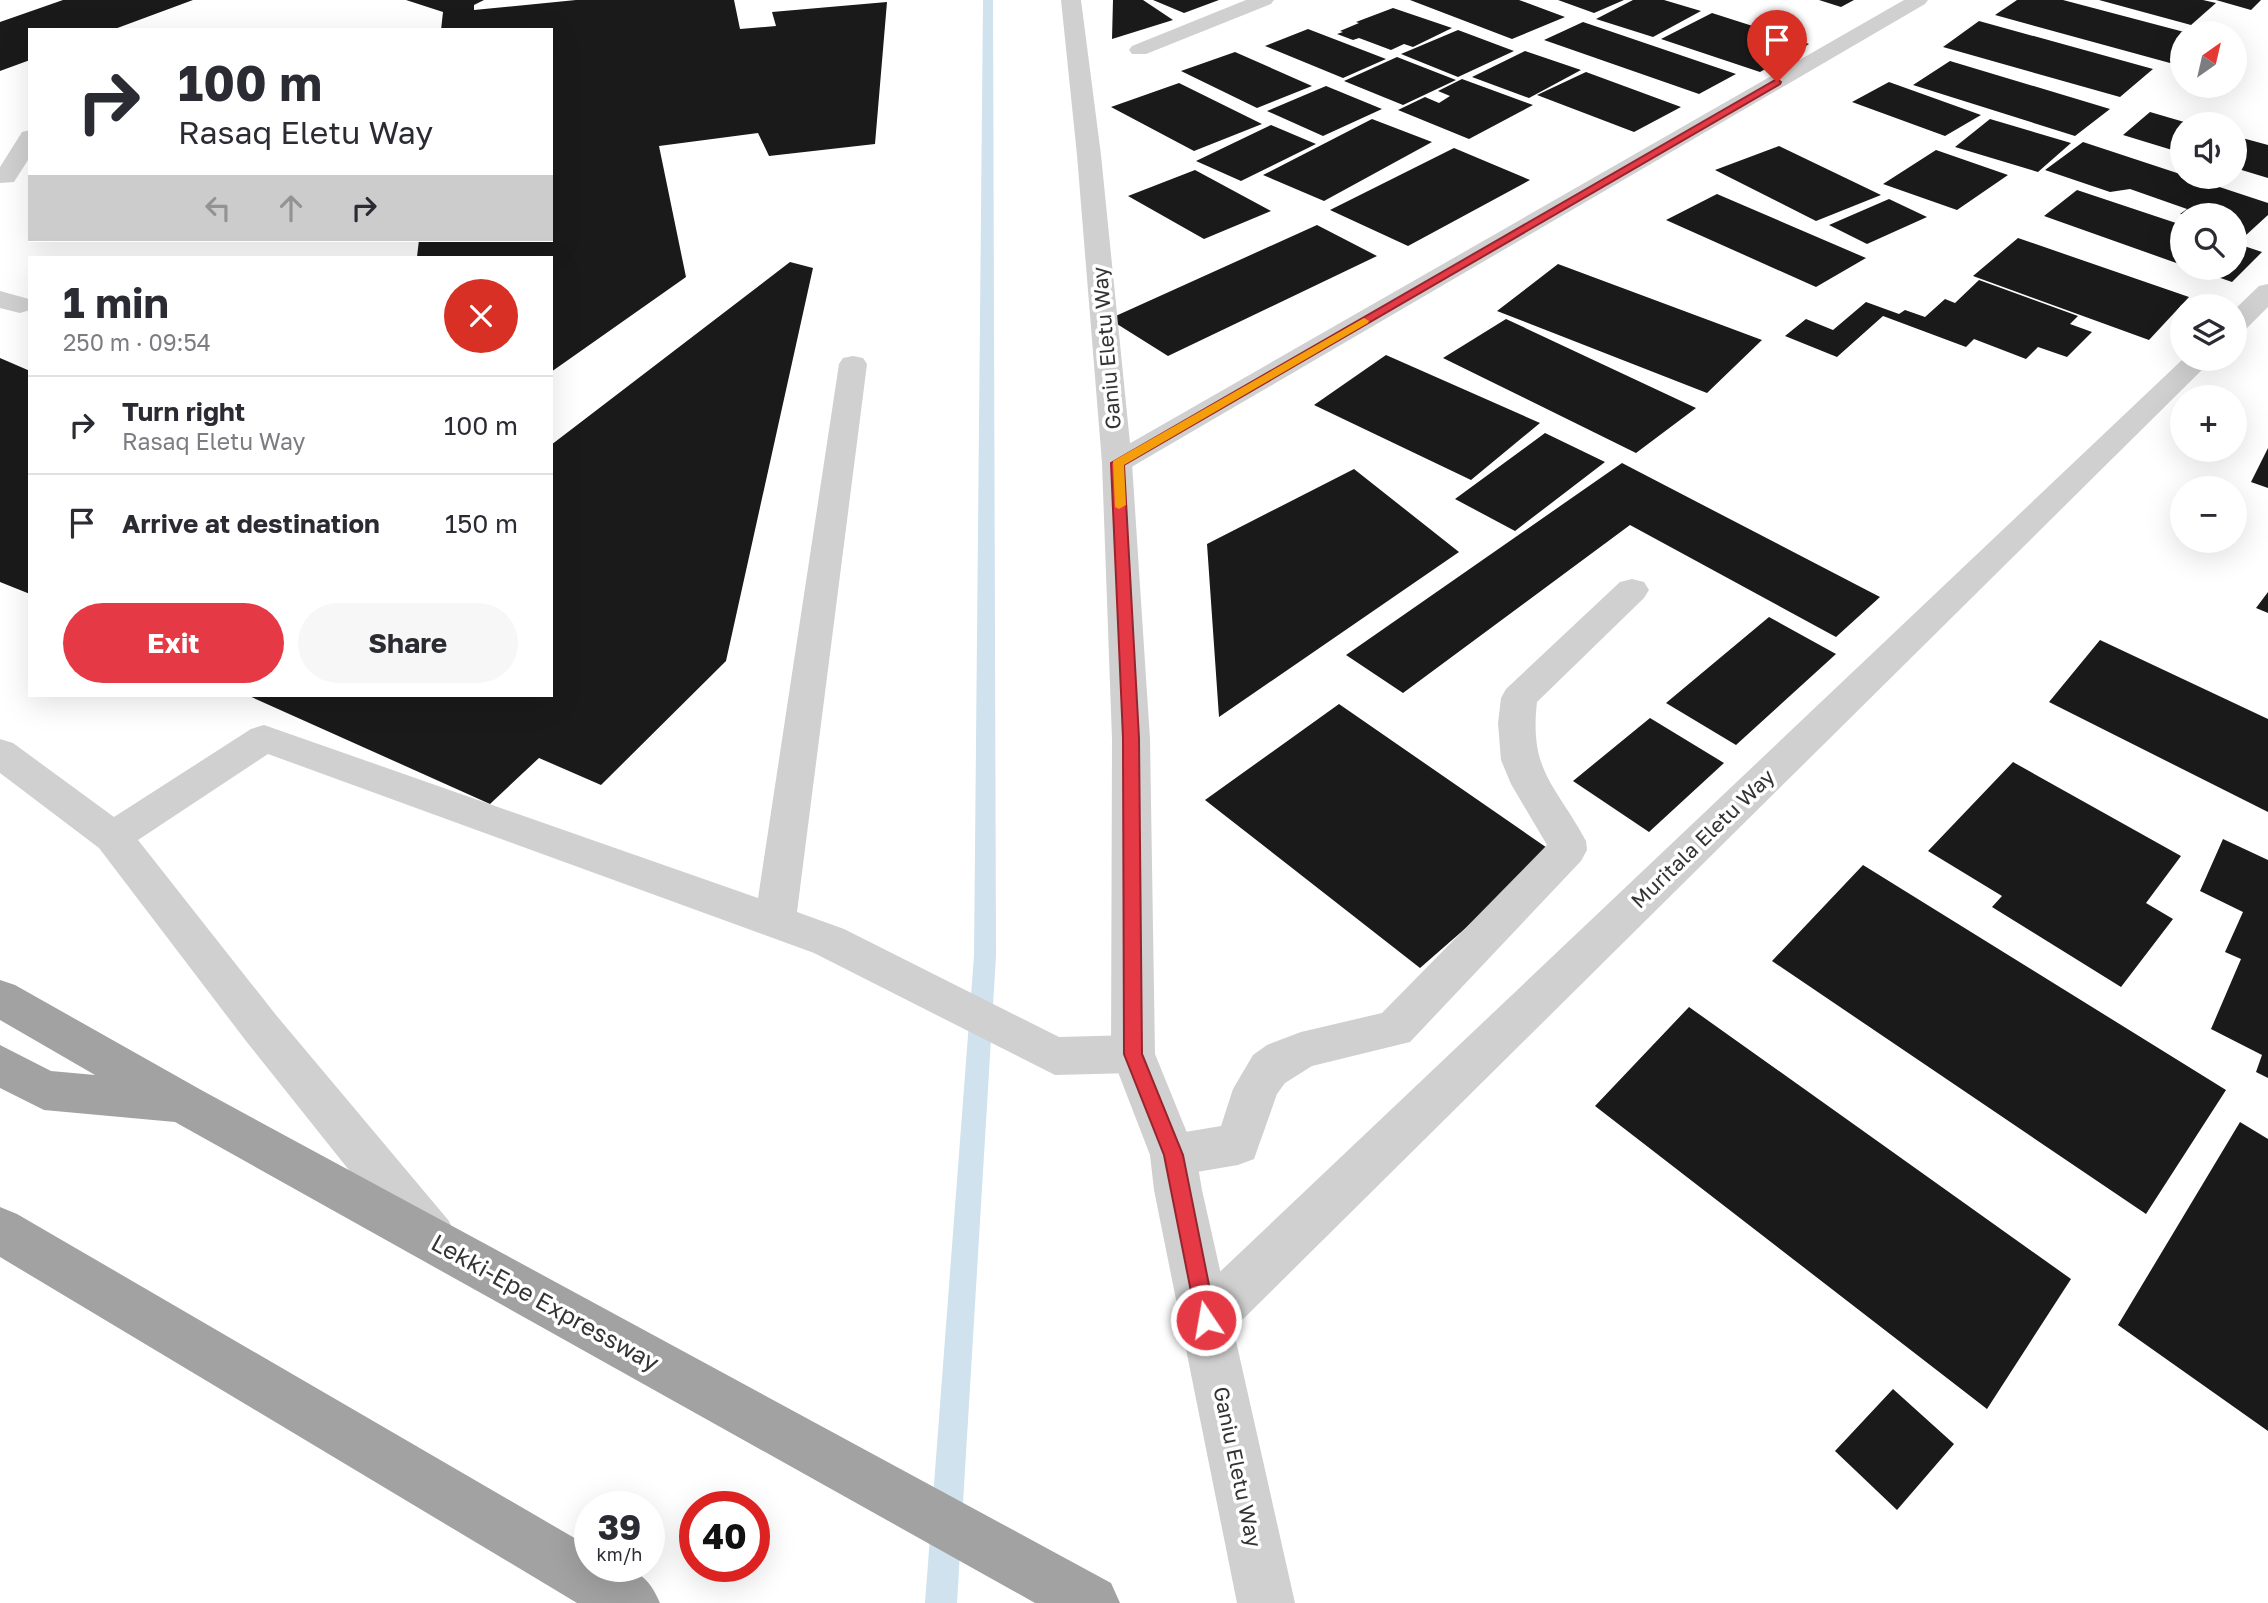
<!DOCTYPE html>
<html lang="en">
<head>
<meta charset="utf-8">
<style>
	:root { --surface:#fff; --page:#f7f7f7; --text:#2b2b33; --muted:#7c7c81; --line:#e1e1e2; --accent:#e63946 }
	body { margin:0; font-family:"Golos Text",sans-serif; background:var(--page); color:var(--text); height:100vh; display:flex; flex-direction:column; font-size:26px; white-space:nowrap }
	* { box-sizing:border-box; margin:0 }
	p { font-size:23px; color:var(--muted) }
	.icon { flex:none; width:38px; height:38px; fill:none; stroke:currentColor; stroke-width:2; stroke-linecap:round; stroke-linejoin:round }
	.map { position:relative; flex:1; overflow:hidden }
	.side { position:absolute; left:28px; top:256px; width:525px; height:441px; display:flex; flex-direction:column; background:var(--surface); border-radius:0px; box-shadow:0 7px 28px #0002 }
	.side>* { flex:none }
	.hud { position:absolute; left:28px; top:28px; width:525px; height:214px; border-radius:0px; box-shadow:0 7px 28px #0002; background:#fff; color:var(--text); overflow:hidden }
	.needle { width:46px; rotate:34deg }
	.buttons { position:absolute; left:2170px; top:21px; display:grid; gap:14px }
	.buttons a { display:grid; place-items:center; width:77px; height:77px; border-radius:50%; background:var(--surface); box-shadow:0 7px 28px #0002; font-size:35px }
	.speed { position:absolute; left:574px; top:1491px; display:flex; gap:14px; font-size:35px; font-weight:700; text-align:center }
	.speed>* { display:grid; place-content:center; width:91px; height:91px; border-radius:50%; background:var(--surface); box-shadow:0 7px 28px #0002; line-height:1 }
	.speed small { font-size:18px; font-weight:400 }
	.speed .limit { border:10px solid #d22; background:#fff; color:#111 }
	.pin { position:absolute; display:grid; place-items:center; width:60px; height:60px; color:#fff; margin:-72px -30px; border-radius:50% 50% 50% 0; rotate:-45deg; box-shadow:0 0 7px #0007 }
	.pin .icon { rotate:45deg }
	.me { position:absolute; width:77px; margin:-38px; rotate:348deg; stroke-linejoin:round; filter:drop-shadow(0 0 5px #0008) }
	.turn { display:flex; align-items:center; gap:24px; height:147px; padding:0 35px; font-size:32px }
	.turn .icon { width:91px; height:91px; stroke-width:2.5 }
	.turn b { display:block; font-size:49px; line-height:60px }
	.lanes { display:flex; align-items:center; height:66px; padding:0 35px; background:#0003; justify-content:center; gap:35px; direction:ltr }
	.lanes .off { opacity:.35 }
	.round { display:grid; place-items:center; flex:none; width:74px; height:74px; border-radius:37px; background:var(--page) }
	.overview { display:flex; align-items:center; justify-content:space-between; height:119px; padding:0 35px }
	h1 { font-size:42px; font-weight:700; line-height:52px }
	.primary-button { display:flex; gap:14px; margin-top:auto; padding:14px 35px }
	.primary-button a { flex:1; height:80px; border-radius:42px; background:var(--accent); color:#fff; font-size:28px; font-weight:700; line-height:80px; text-align:center }
	.primary-button a+a { background:var(--page); color:var(--text) }
	ul { padding:0; list-style:none }
	li { display:flex; align-items:center; gap:21px; height:98px; padding:0 35px; border-top:2px solid var(--line) }
	li div { flex:1 }
	li b { display:block; font-size:26px }
	li em { font-style:normal }
	.map>svg:first-child { display:block }
</style>
</head>
<body>
<div class="map">
<svg width="2268" height="1603" viewBox="0 0 2268 1603">
	<rect width="100%" height="100%" fill="#fff"/>
	<g fill="none" stroke-linecap="round" stroke-linejoin="round">
		<path fill="#cfe2ee" fill-rule="evenodd" d="M983,0h10l3,956 -39,647h-32l49,-647z"/>
	</g>
	<path fill="#1a1a1a" d="M63,0h130l-81,30h-82v30l-30,11v-49z
		M406,0h78l-10,5v5l102,-10h158l6,29 36,-3 -4,-14 115,-10 -12,142 -106,12 -11,-23 -99,13 27,131 -135,95v-115h-134l2,-17h132v-210h-110l2,-18z
		M1113,0h30l30,20 -61,19z
		M1153,0h66l-35,13z
		M1410,0h109l46,17 -53,22z
		M1558,0h66l-30,13z
		M1633,0h31l37,11 -48,26 -57,-18z
		M1819,0h35l-13,7z
		M2017,0h46l125,33h-6v19l-12,11 -175,-48z
		M2099,0h104l13,3 -25,22z
		M2216,0h45l-10,10z
		M1393,8l59,20 -39,19 -9,-3 -13,6 -32,-12 -6,2 -16,-6 6,-2 -3,-1 19,-8 -3,-1z
		M1712,13l97,31 -49,28 -99,-33z
		M1979,21l174,48 -33,28 -177,-50z
		M1583,22l153,52 -37,20 -155,-54z
		M1308,29l78,30 -43,19 -78,-32z
		M1458,30l56,21 -56,26 -57,-23z
		M1525,51l56,19 -52,28 -57,-21z
		M1235,52l77,34 -55,22 -76,-37z
		M1397,57l59,23 -53,25 -59,-24z
		M1950,61l160,48 -35,27 -162,-51z
		M1586,72l95,35 -47,25 -97,-37z
		M1462,79l71,26 -64,34 -71,-29 27,-13 14,6 11,-7 -12,-5z
		M1889,82l92,33 -36,21 -93,-34z
		M1179,83l83,41 -68,27 -83,-44z
		M1326,86l56,23 -59,27 -56,-25z
		M2150,112l41,12h-9v29l-59,-18z
		M1372,119l60,23 -108,59 -61,-26z
		M1990,119l81,24 -33,29 -83,-25z
		M1271,125l45,19 -75,37 -45,-20z
		M2235,136l33,9v33l-33,-10z
		M2083,142l185,61v12l-23,21 -10,-4v-17h-51l-4,-1 7,-5 -57,-20 -20,3 -65,-22z
		M1779,146l102,49 -65,26 -101,-51z
		M1454,148l76,32 -122,66 -78,-36z
		M1936,150l72,25 -51,35 -74,-26z
		M1195,170l76,41 -67,28 -76,-43z
		M2077,190l105,35v40l-138,-49z
		M1717,194l149,64 -50,29 -150,-67z
		M1889,199l38,18 -60,27 -38,-19z
		M1317,225l60,31 -209,100 -59,-37z
		M2018,238l171,59 -40,43 -176,-64z
		M2235,243l27,9 -30,30 -40,-14h43z
		M790,262l23,6 -87,393 -125,124 -62,-27 -49,46 -243,-109h304v-250z
		M1558,264l204,76 -55,53 -210,-82z
		M1979,280l99,36 -8,8 22,8 -25,25 -29,-10 -12,12 -52,-20 -8,8 -83,-31 -46,41 -52,-21 21,-17 27,11 33,-28 33,12 6,-4 20,7 20,-18 10,4z
		M1506,319l190,89 -60,45 -193,-95z
		M1386,355l154,68 -69,57 -157,-75z
		M0,358l30,13v223l-30,-12z
		M1545,433l60,29 -90,69 -60,-32z
		M2268,448v40l-17,-6z
		M1622,463l258,134 -44,40 -206,-112 -227,168 -57,-38z
		M1354,469l105,83 -240,165 -12,-173z
		M2268,592v21l-12,-5z
		M1769,617l67,37 -100,91 -70,-42z
		M2100,640l168,79v93l-219,-110z
		M1339,704l214,148 -133,116 -215,-168z
		M1650,718l74,45 -75,69 -76,-51z
		M2013,762l168,94 -35,47 27,16 -52,68 -129,-80 10,-11 -74,-45z
		M2223,839l45,21v218l-12,-6 6,-17 -51,-26 30,-70 -16,-7 18,-40 -43,-21z
		M1863,865l363,225 -80,124 -374,-253z
		M1689,1007l382,272 -84,130 -392,-303z
		M2240,1122l28,17v292l-150,-106z
		M1893,1389l61,55 -57,66 -62,-59z"/>
	<g fill="none" stroke-linecap="round" stroke-linejoin="round">
		<path fill="#d0d0d0" fill-rule="evenodd" d="M30,130v27l-16,25 -14,1v-16l22,-35z
			M0,291l29,8 1,11 -10,3 -20,-5z
			M853,356l10,2 4,6 -70,548 47,17 215,108 74,-2 16,5 6,14 -6,14 -16,5 -78,2 -241,-122 -546,-199 -130,86 138,175 173,206 7,16 -7,16 -17,7 -17,-7 -169,-212 -147,-193 -99,-75v-34l13,4 101,74 137,-88 13,-4 494,173 81,-534 4,-6z
			M1632,579l12,3 5,8 -5,8 -107,104c-8,70 19,83 49,139l1,9 -6,11 -171,181 -98,24 -27,17 -8,11 -23,65 -16,6 -65,11 -17,-6 -6,-15 6,-15 17,-6 48,-8 12,-37 20,-34 14,-10 34,-13 81,-19 165,-168 -36,-61 -10,-24 -3,-37 3,-25 5,-9 114,-107z"/>
		<path fill="#d0d0d0" fill-rule="evenodd" d="M1246,0h28l-3,4 -125,50h-14l-3,-4 3,-4z
			M1904,0h24l-3,4 -797,465 -11,3 -11,-3 -4,-6 4,-6z
			M2268,284v23l-23,23 -10,2v-23l24,-23z
			M2183,359h30l-989,979 -18,7 -18,-7 -7,-18 7,-18z"/>
		<path fill="#d0d0d0" fill-rule="evenodd" d="M1061,0h20l20,155 31,308 18,276 5,315 41,101 6,35 93,413h-58l-83,-413 -4,-35 -39,-101 1,-315 -10,-276 -25,-308z"/>
		<path fill="#a2a2a2" fill-rule="evenodd" d="M0,980l15,5 188,106 908,492 9,20h-85l-860,-481 -131,-12 -44,-22v-43l51,26 44,4 -95,-55z
			M0,1207l17,7 573,333v19c36,0 55,1 70,37h-83l-577,-346z"/>
	</g>
	<path fill="#e63946" stroke="#96252e" stroke-width="2" d="M1777,79l4,3 -1,2 -656,381 15,273 3,316 41,101 33,165 -3,7 -7,3 -8,-3 -34,-172 -40,-101 -1,-316 -12,-275z"/>
	<path fill="#f59e0b" d="M1364,318l5,3 -1,2 -244,142 2,40 -7,4 -4,-2 -2,-46z"/>
	<g text-anchor="middle" stroke-width="7" stroke-linejoin="round" paint-order="stroke">
		<g font-size="21" fill="#333" stroke="#fff">
			<text transform="translate(1107 348) rotate(-95)" y="7">Ganiu Eletu Way</text>
			<text transform="translate(1703 839) rotate(-44)" y="7">Muritala Eletu Way</text>
			<text transform="translate(1237 1467) rotate(78)" y="7">Ganiu Eletu Way</text>
		</g>
		<g font-size="24" fill="#333" stroke="#fff">
			<text transform="translate(545 1303) rotate(29)" y="8">Lekki-Epe Expressway</text>
		</g>
	</g>
</svg>
<div class="buttons">
<a><svg class="needle" viewBox="-14 -14 28 28"><path d="M0-13l5 13h-10z" fill="#e53935"/><path d="M0 13l5-13h-10z" fill="#7c7c81"/></svg></a>
<a><svg class="icon" aria-label="sound" viewBox="0 0 24 24"><path d="M4 9h4l5-4v14l-5-4H4zM17 9q2 3 0 6"/></svg></a>
<a><svg class="icon" aria-label="search" viewBox="0 0 24 24"><circle cx="10" cy="10" r="6"/><path d="M15 15l6 6"/></svg></a>
<a><svg class="icon" aria-label="layers" viewBox="0 0 24 24"><path d="M12 4l9 5-9 5-9-5zM3 14l9 5 9-5"/></svg></a>
<a>+</a>
<a>−</a>
</div>
<div class="speed"><div>39<small>km/h</small></div><div class="limit">40</div></div>
<div class="pin" style="left:1777px;top:82px;background:#d93025"><svg class="icon" aria-label="arrive" viewBox="0 0 24 24"><path d="M6 21V4h12l-3 4 3 4H6"/></svg></div>
<svg class="me" style="left:1206px;top:1320px" viewBox="-20 -20 40 40"><circle r="17" fill="#e63946" stroke="#fff" stroke-width="3"/><path d="M0-11L8 9 0 5-8 9z" fill="#fff"/></svg>
<div class="hud">
<div class="turn"><svg class="icon" aria-label="right" viewBox="0 0 24 24"><path d="M7 20v-9h11M14 6l5 5-5 5"/></svg><div><b>100 m</b>Rasaq Eletu Way</div></div>
<div class="lanes"><svg class="icon off" aria-label="left" viewBox="0 0 24 24"><path d="M17 20v-9H6M10 6l-5 5 5 5"/></svg><svg class="icon off" aria-label="ahead" viewBox="0 0 24 24"><path d="M12 20V5M6 11l6-6 6 6"/></svg><svg class="icon" aria-label="right" viewBox="0 0 24 24"><path d="M7 20v-9h11M14 6l5 5-5 5"/></svg></div>
</div>
<section class="side">
<div class="overview"><div><h1>1 min</h1><p>250 m · 09:54</p></div><a class="round" style="background:#d93025;color:#fff"><svg class="icon" aria-label="close" viewBox="0 0 24 24"><path d="M6 6l12 12M18 6L6 18"/></svg></a></div>
<ul>
<li><svg class="icon" aria-label="right" viewBox="0 0 24 24"><path d="M7 20v-9h11M14 6l5 5-5 5"/></svg><div><b>Turn right</b><p>Rasaq Eletu Way</p></div><em>100 m</em></li>
<li><svg class="icon" aria-label="arrive" viewBox="0 0 24 24"><path d="M6 21V4h12l-3 4 3 4H6"/></svg><div><b>Arrive at destination</b></div><em>150 m</em></li>
</ul>
<div class="primary-button"><a>Exit</a><a>Share</a></div>
</section>
</div>
</body>
</html>
